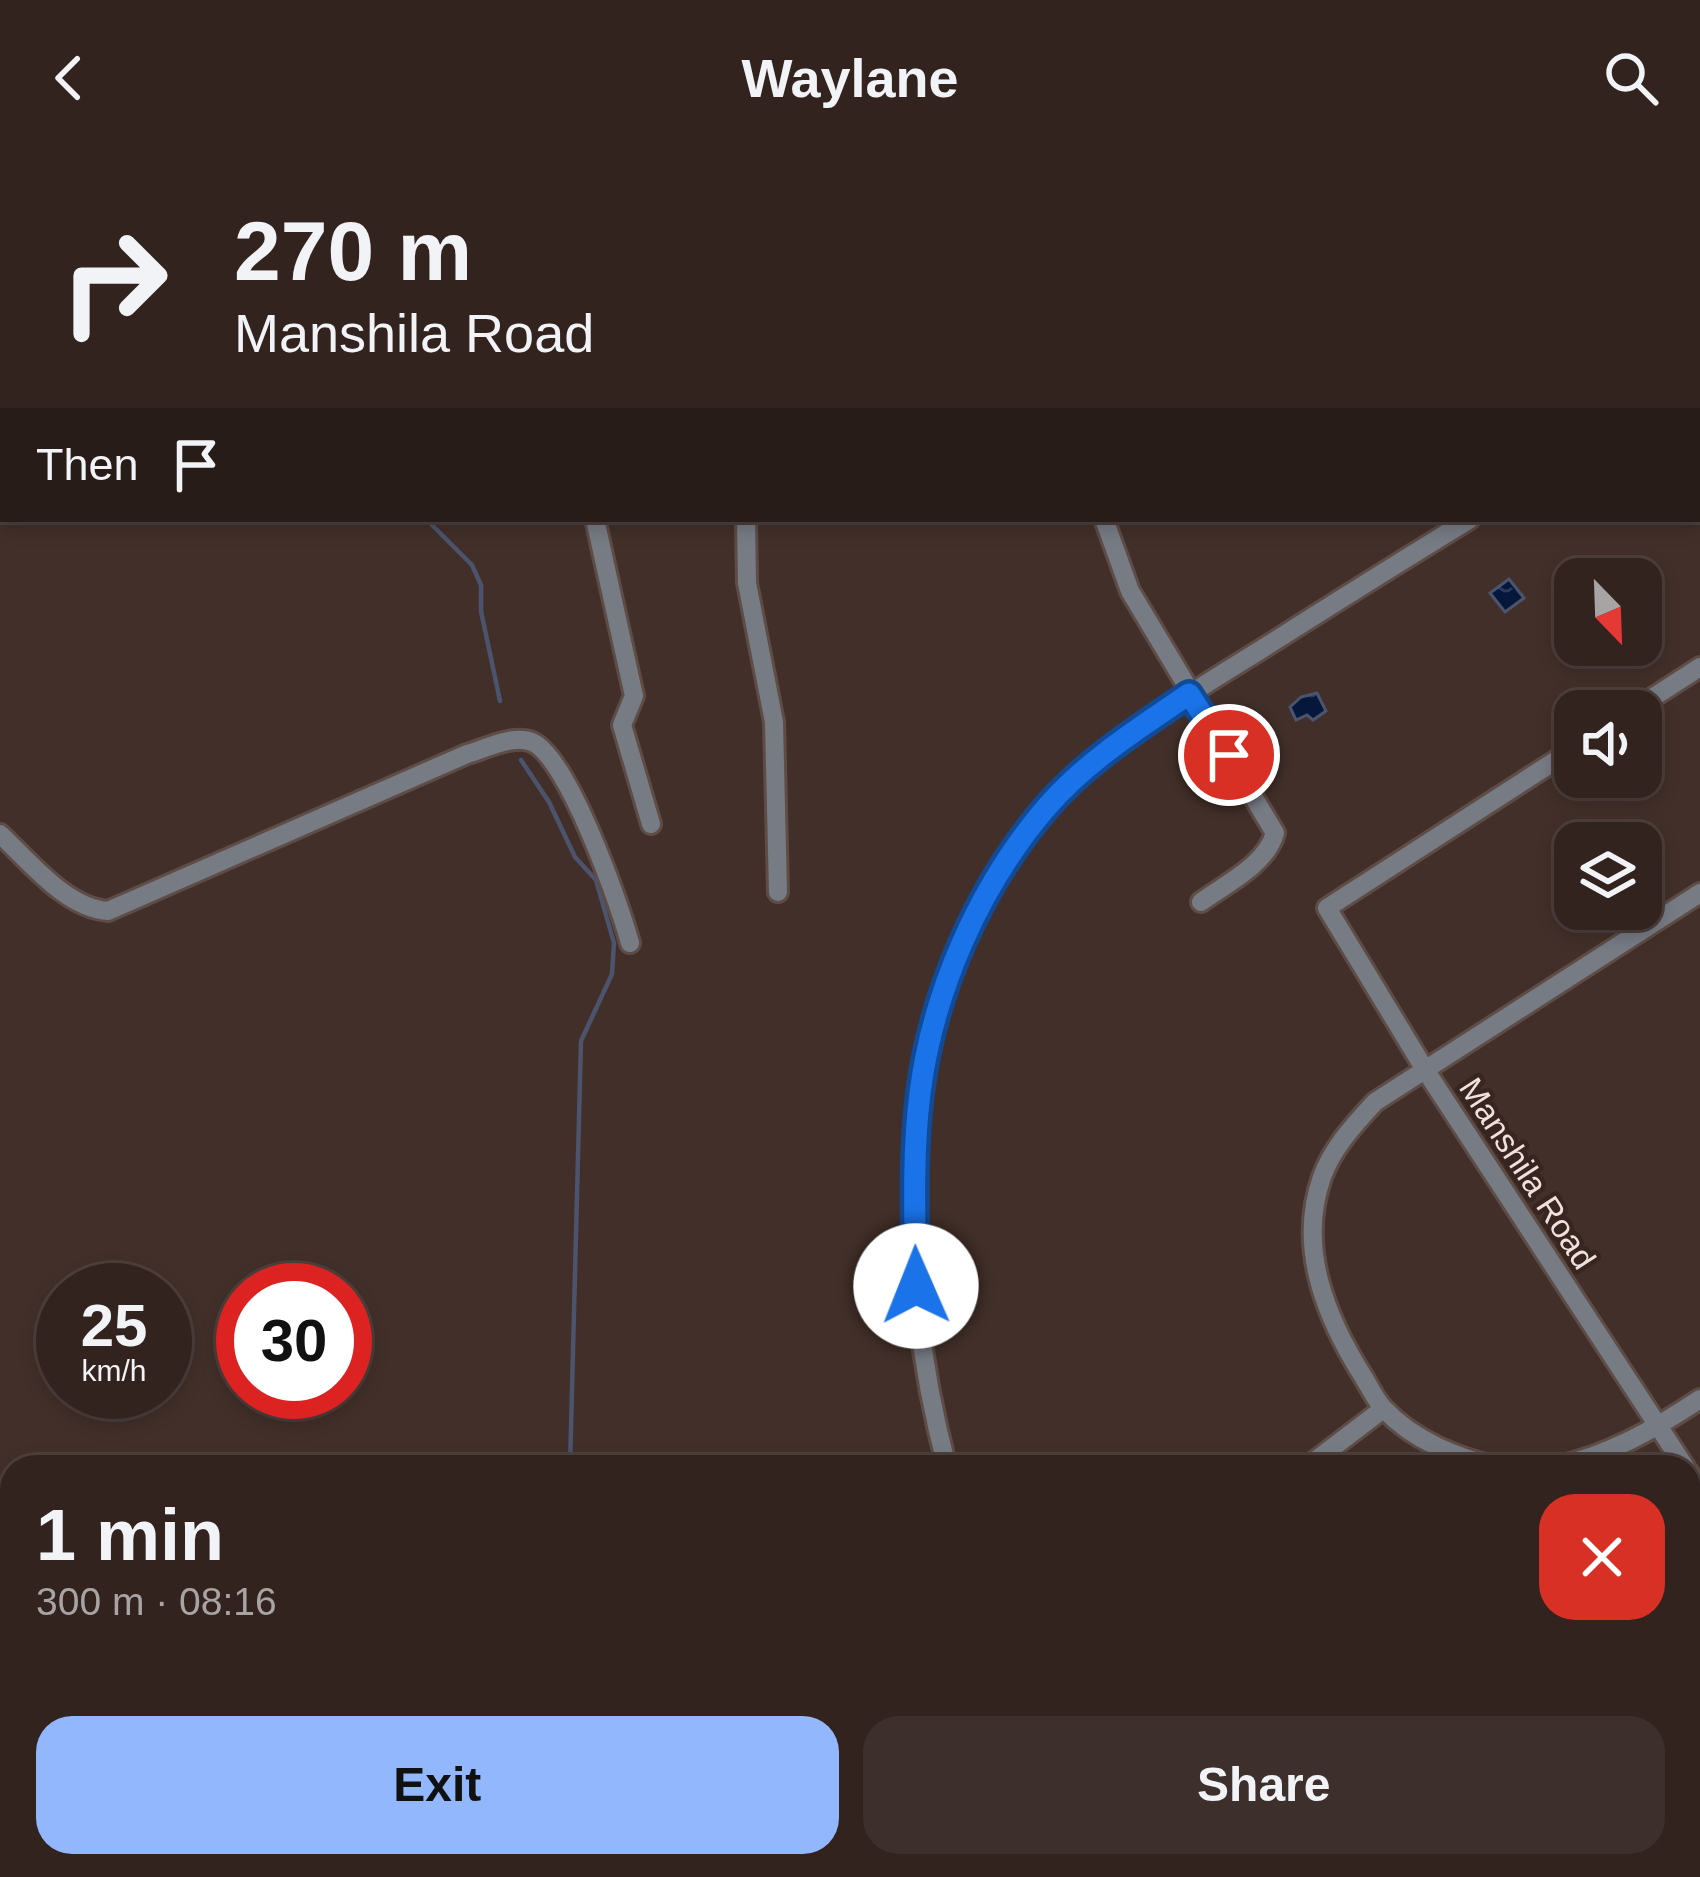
<!DOCTYPE html>
<html lang="en">
<head>
<meta charset="utf-8">
<style>
	:root { --surface:#32231f; --page:#3d2f2c; --text:#f1f3f6; --muted:#a8a4a4; --line:#4d403d; --accent:#92b7fd }
	body { margin:0; font-family:Helvetica,sans-serif; background:var(--page); color:var(--text); height:100vh; display:flex; flex-direction:column; font-size:45px; white-space:nowrap }
	* { box-sizing:border-box; margin:0 }
	p { font-size:39px; color:var(--muted) }
	.icon { flex:none; width:66px; height:66px; fill:none; stroke:currentColor; stroke-width:2; stroke-linecap:round; stroke-linejoin:round }
	.map { position:relative; flex:1; overflow:hidden }
	.sheet { position:absolute; left:0px; top:1299px; width:1701px; height:423px; display:flex; flex-direction:column; background:var(--surface); border-radius:36px 36px 0 0; box-shadow:0 6px 18px #0003,0 0 0 3px var(--line) }
	.sheet>* { flex:none }
	.banner { position:absolute; left:0px; top:0px; width:1701px; height:366px; box-shadow:0 6px 18px #0003,0 0 0 3px var(--line); background:#32231f; color:var(--text); overflow:hidden }
	.needle { width:78px; rotate:157deg }
	.controls { position:absolute; left:1554px; top:402px; display:grid; gap:24px }
	.controls a { display:grid; place-items:center; width:108px; height:108px; border-radius:24px; background:var(--surface); box-shadow:0 6px 18px #0003,0 0 0 3px var(--line); font-size:60px }
	.speed { position:absolute; left:36px; top:1107px; display:flex; gap:24px; font-size:60px; font-weight:700; text-align:center }
	.speed>* { display:grid; place-content:center; width:156px; height:156px; border-radius:50%; background:var(--surface); box-shadow:0 6px 18px #0003,0 0 0 3px var(--line); line-height:1 }
	.speed small { font-size:30px; font-weight:400 }
	.speed .limit { border:18px solid #d22; background:#fff; color:#111 }
	.pin { position:absolute; display:grid; place-items:center; width:102px; height:102px; color:#fff; margin:-51px; border:6px solid #fff; border-radius:50%; box-shadow:0 3px 12px #0007 }
	.me { position:absolute; width:132px; margin:-66px; rotate:359deg; stroke-linejoin:round; filter:drop-shadow(0 0 9px #0008) }
	.turn { display:flex; align-items:center; gap:42px; height:252px; padding:0 36px; font-size:54px }
	.turn .icon { width:156px; height:156px; stroke-width:2.5 }
	.turn b { display:block; font-size:84px; line-height:102px }
	.then { display:flex; align-items:center; height:114px; padding:0 36px; background:#0003; gap:24px; font-size:45px }
	.round { display:grid; place-items:center; flex:none; width:126px; height:126px; border-radius:36px; background:var(--page) }
	.overview { display:flex; align-items:center; justify-content:space-between; height:204px; padding:0 36px }
	h1 { font-size:72px; font-weight:600; line-height:90px }
	.cta { display:flex; gap:24px; margin-top:auto; padding:24px 36px }
	.cta a { flex:1; height:138px; border-radius:36px; background:var(--accent); color:#111; font-size:48px; font-weight:600; line-height:138px; text-align:center }
	.cta a+a { background:var(--page); color:var(--text) }
	header { display:flex; justify-content:space-between; align-items:center; height:156px; padding:0 36px; background:var(--surface); font-size:54px; font-weight:600 }
	.map>svg:first-child { display:block }
</style>
</head>
<body>
<header><svg class="icon" aria-label="back" viewBox="0 0 24 24"><path d="M15 5l-7 7 7 7"/></svg>Waylane<svg class="icon" aria-label="search" viewBox="0 0 24 24"><circle cx="10" cy="10" r="6"/><path d="M15 15l6 6"/></svg></header>
<div class="map">
<svg width="1700" height="1721" viewBox="0 0 1700 1721">
	<defs>
		<pattern id="water-ripples" width="26" height="14" patternUnits="userSpaceOnUse" patternTransform="scale(3)"><rect width="26" height="14" fill="#06173c"/><path d="M2 4q2-2 4 0t4 0M15 11q2-2 4 0t4 0" fill="none" stroke="#2b3858"/></pattern>
	</defs>
	<rect width="100%" height="100%" fill="#422f29"/>
	<path fill="url(#water-ripples)" stroke="#4c546d" stroke-width="3" d="M1509,423l15,19 -19,14 -15,-19z
		M1317,537l9,18 -13,9 -6,-5 -11,5 -6,-13 11,-10z"/>
	<g fill="none" stroke-linecap="round" stroke-linejoin="round">
		<path stroke="#4c546d" stroke-width="4.5" d="M426,363l46,46 9,20v26l19,90
			M521,604l28,42 26,55 21,23 18,63 -2,31 -31,67 -11,426
			M549,1721l3,-11"/>
		<g stroke="#5e4c46" stroke-width="24">
			<path id="minor" d="M499,0l1,3
				M37,3l8,-3
				M335,3l7,-3
				M855,3l1,-3
				M1146,3l1,-3
				M1292,3l5,-3
				M0,17l3,-1
				M0,123l3,-1
				M1698,221l2,-1
				M595,363l39,177 -12,29 29,99
				M746,363l1,64 27,139 4,170
				M1104,363l26,72 145,242c-9,32 -48,50 -74,69
				M1632,555l68,-44
				M1575,592l-248,160 97,160 261,399
				M0,678c30,28 66,74 108,77l359,-157c18,-5 47,-20 65,-12 36,15 87,161 98,201
				M947,1311c-52,-195 -55,-442 66,-612 12,-17 23,-37 37,-52 62,-62 137,-108 212,-154 69,-44 138,-87 208,-130
				M1307,1311l76,-58
				M1498,1311c-41,-9 -85,-27 -114,-58 -8,-8 -14,-21 -20,-31 -38,-60 -67,-130 -42,-201 11,-30 32,-52 53,-75l325,-209
				M1554,1311c54,-11 101,-38 146,-68
				M1689,1317l11,17
				M0,1344l12,30
				M146,1710l4,11
				M832,1710l2,11
				M1105,1710l25,11
				M1308,1710l28,11
				M213,1721l28,-11
				M1024,1721l1,-11"/>
		</g>
		<g stroke="#5e4c46" stroke-width="36">
			<path id="primary" d="M162,3l9,-3
				M239,3l9,-3
				M0,62l3,-1
				M0,90l3,-2"/>
		</g>
		<use href="#minor" stroke="#777b84" stroke-width="18"/>
		<use href="#primary" stroke="#b8c2d3" stroke-width="30"/>
	</g>
	<g fill="none" stroke-linecap="round" stroke-linejoin="round">
		<g stroke="#114b97" stroke-width="30">
			<path id="route" d="M916,1130c-1,-64 -4,-129 4,-193 13,-102 59,-206 125,-284 40,-47 94,-81 144,-115l40,61"/>
		</g>
		<use href="#route" stroke="#1a73e8" stroke-width="21"/>
	</g>
	<g text-anchor="middle" stroke-width="9" stroke-linejoin="round" paint-order="stroke">
		<g font-size="33" fill="#efe2de" stroke="#38251f">
			<text transform="translate(1528 1017) rotate(57)" y="12">Manshila Road</text>
		</g>
	</g>
</svg>
<div class="controls">
<a><svg class="needle" viewBox="-14 -14 28 28"><path d="M0-13l5 13h-10z" fill="#e53935"/><path d="M0 13l5-13h-10z" fill="#a8a4a4"/></svg></a>
<a><svg class="icon" aria-label="sound" viewBox="0 0 24 24"><path d="M4 9h4l5-4v14l-5-4H4zM17 9q2 3 0 6"/></svg></a>
<a><svg class="icon" aria-label="layers" viewBox="0 0 24 24"><path d="M12 4l9 5-9 5-9-5zM3 14l9 5 9-5"/></svg></a>
</div>
<div class="speed"><div>25<small>km/h</small></div><div class="limit">30</div></div>
<div class="pin" style="left:1229px;top:599px;background:#d93025"><svg class="icon" aria-label="arrive" viewBox="0 0 24 24"><path d="M6 21V4h12l-3 4 3 4H6"/></svg></div>
<svg class="me" style="left:916px;top:1130px" viewBox="-20 -20 40 40"><circle r="19" fill="#fff"/><path d="M0-13L10 11 0 6-10 11z" fill="#1a73e8"/></svg>
<div class="banner">
<div class="turn"><svg class="icon" aria-label="right" viewBox="0 0 24 24"><path d="M7 20v-9h11M14 6l5 5-5 5"/></svg><div><b>270 m</b>Manshila Road</div></div>
<div class="then">Then<svg class="icon" aria-label="arrive" viewBox="0 0 24 24"><path d="M6 21V4h12l-3 4 3 4H6"/></svg></div>
</div>
<section class="sheet">
<div class="overview"><div><h1>1 min</h1><p>300 m · 08:16</p></div><a class="round" style="background:#d93025;color:#fff"><svg class="icon" aria-label="close" viewBox="0 0 24 24"><path d="M6 6l12 12M18 6L6 18"/></svg></a></div>
<div class="cta"><a>Exit</a><a>Share</a></div>
</section>
</div>
</body>
</html>
